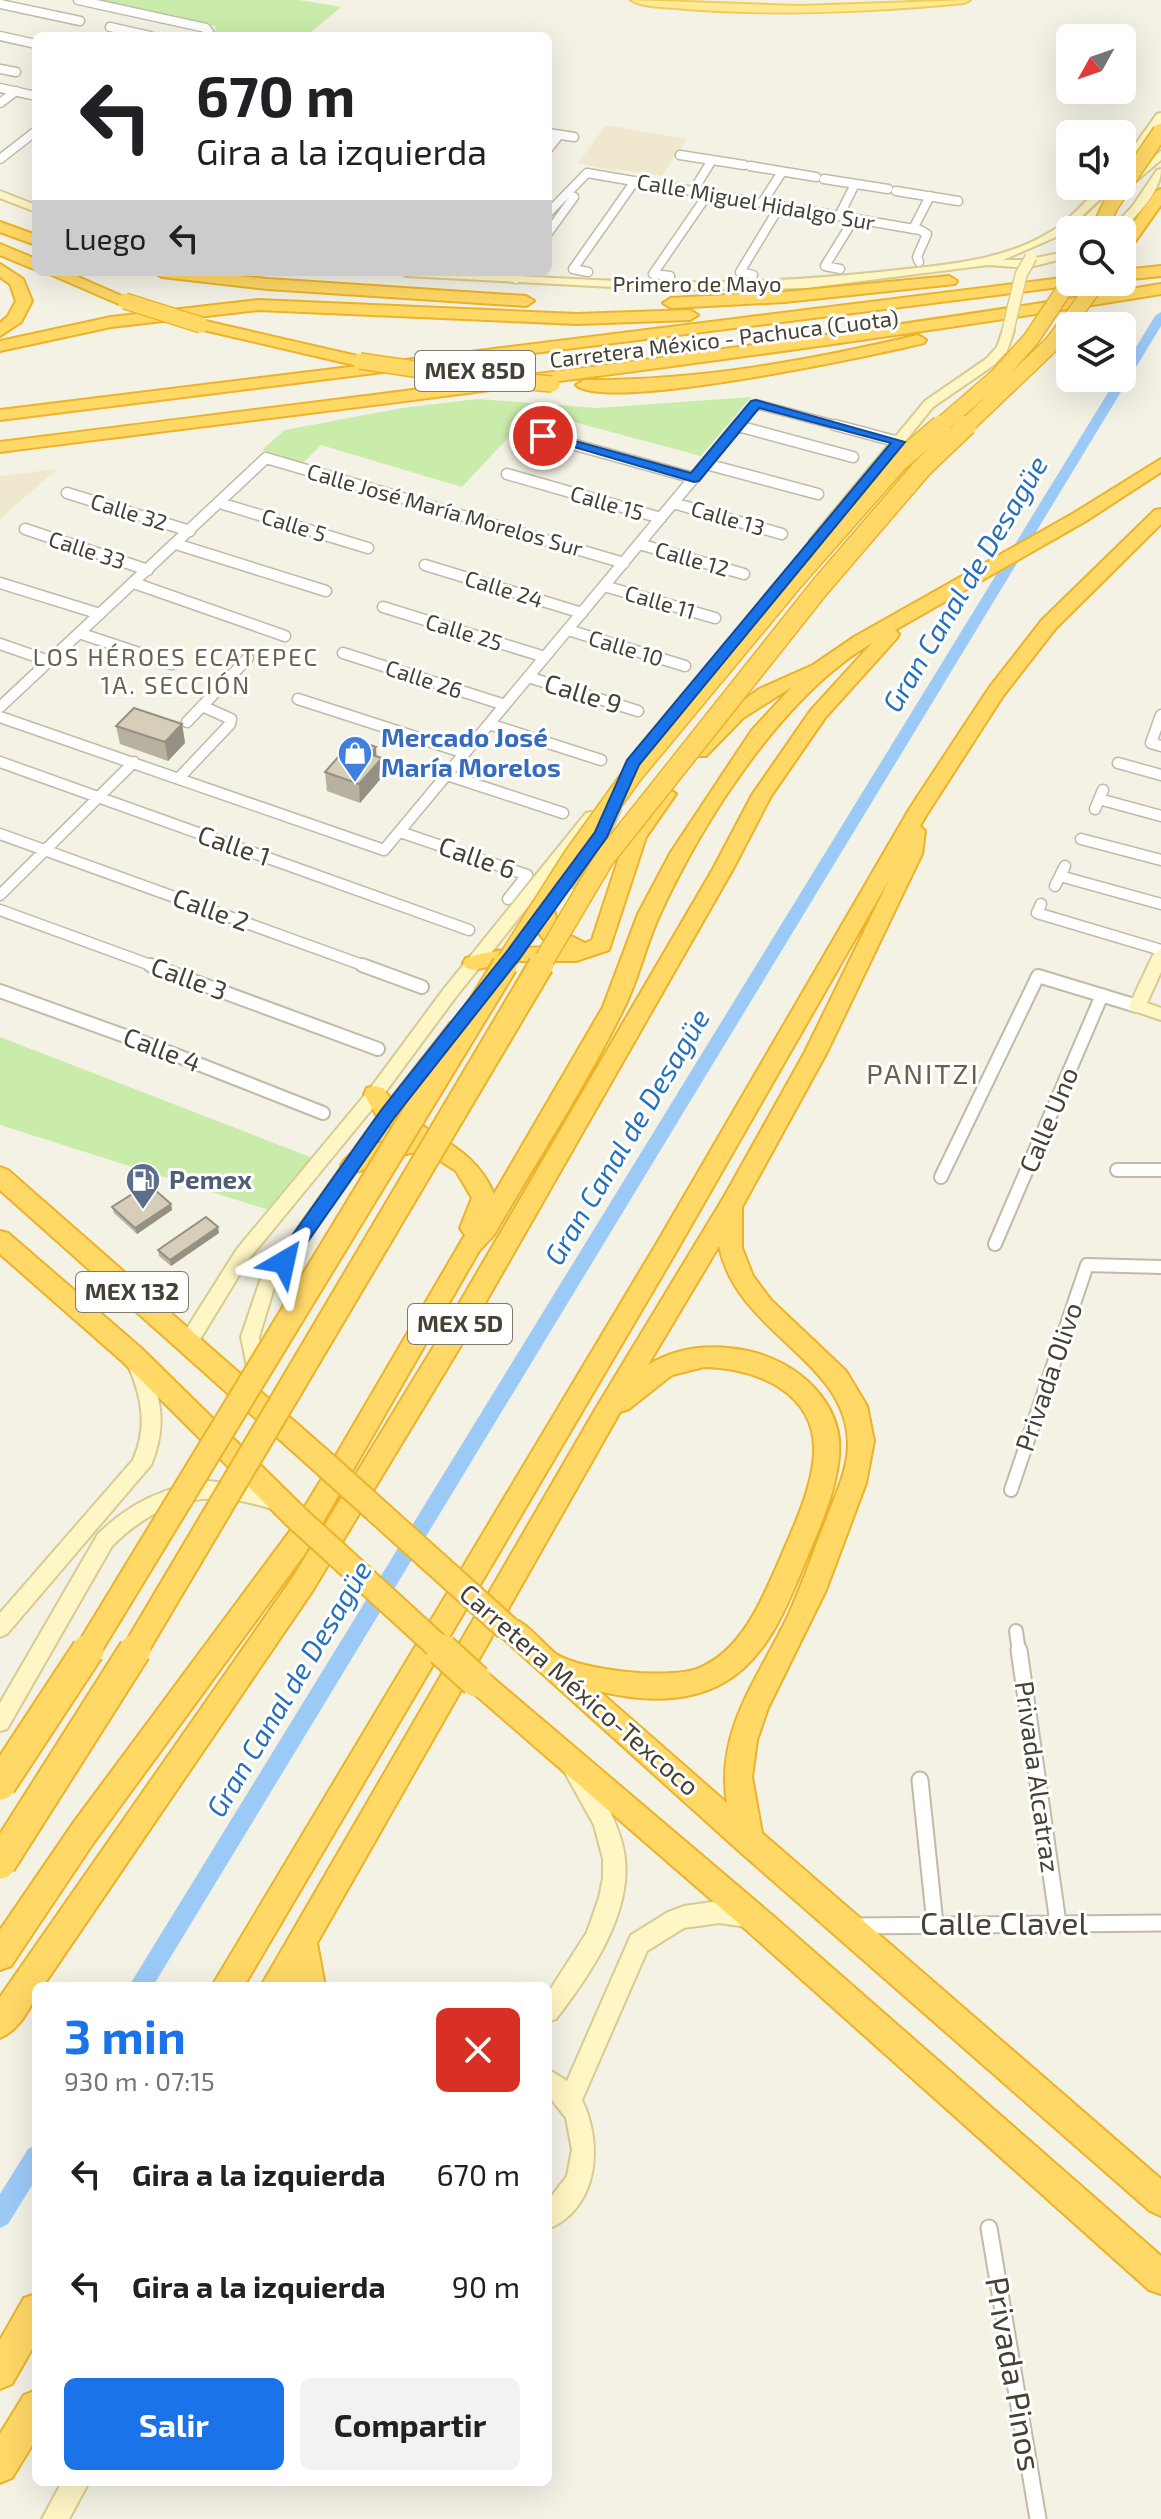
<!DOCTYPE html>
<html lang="es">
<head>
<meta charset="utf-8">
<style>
	:root { --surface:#fff; --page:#f2f2f2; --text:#202124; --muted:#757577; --accent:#1a73e8 }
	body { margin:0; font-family:"Exo 2",sans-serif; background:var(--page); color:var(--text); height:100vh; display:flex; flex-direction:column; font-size:30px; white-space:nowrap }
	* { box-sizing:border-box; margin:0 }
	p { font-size:26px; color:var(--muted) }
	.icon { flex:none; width:44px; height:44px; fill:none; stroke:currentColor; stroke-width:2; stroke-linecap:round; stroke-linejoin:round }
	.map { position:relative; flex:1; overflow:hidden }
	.drawer { position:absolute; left:32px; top:1982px; width:520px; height:504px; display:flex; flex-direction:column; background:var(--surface); border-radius:12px; box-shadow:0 8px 32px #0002 }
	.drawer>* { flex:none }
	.guide { position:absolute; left:32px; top:32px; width:520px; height:244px; border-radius:12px; box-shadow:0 8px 32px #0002; background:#fff; color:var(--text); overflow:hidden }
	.needle { width:52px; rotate:230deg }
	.buttons { position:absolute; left:1056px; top:24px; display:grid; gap:16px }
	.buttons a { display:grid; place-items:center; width:80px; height:80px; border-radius:12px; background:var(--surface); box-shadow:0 8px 32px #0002; font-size:40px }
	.pin { position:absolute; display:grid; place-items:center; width:68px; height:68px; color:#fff; margin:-34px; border:4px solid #fff; border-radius:50%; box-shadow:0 2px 8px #0007 }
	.me { position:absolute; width:88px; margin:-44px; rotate:36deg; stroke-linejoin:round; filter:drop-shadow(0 0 6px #0008) }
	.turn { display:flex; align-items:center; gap:28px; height:168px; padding:0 32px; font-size:36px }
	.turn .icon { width:104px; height:104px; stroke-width:2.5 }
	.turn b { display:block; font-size:56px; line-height:68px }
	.then { display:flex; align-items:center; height:76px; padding:0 32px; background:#0003; gap:16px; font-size:30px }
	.round { display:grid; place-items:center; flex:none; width:84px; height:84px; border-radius:12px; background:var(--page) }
	.headline { display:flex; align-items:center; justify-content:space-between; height:136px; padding:0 32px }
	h1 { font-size:48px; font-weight:700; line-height:60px; color:var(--accent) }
	.primary-button { display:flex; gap:16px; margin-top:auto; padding:16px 32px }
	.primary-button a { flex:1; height:92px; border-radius:12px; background:var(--accent); color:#fff; font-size:32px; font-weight:700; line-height:92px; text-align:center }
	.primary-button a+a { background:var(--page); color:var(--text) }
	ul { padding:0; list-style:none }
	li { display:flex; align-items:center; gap:24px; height:112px; padding:0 32px }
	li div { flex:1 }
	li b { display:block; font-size:30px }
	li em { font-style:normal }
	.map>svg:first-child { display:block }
</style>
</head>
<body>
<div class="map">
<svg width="1161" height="2519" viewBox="0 0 1161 2519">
	<rect width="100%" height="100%" fill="#f4f1e5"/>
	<path fill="#efe8ce" d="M606,125l81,14 -25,37 -46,-7 -2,2 -36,-8z
		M57,469l-57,50v-43z"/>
	<path fill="#c9ecaa" d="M92,0h207l42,7 -35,29h-73l-19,-4 2,-6z
		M751,397l-50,59 -168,-45 -71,76 -141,-42 -18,18 -41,-13 23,-20 117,-22 75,-9 120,9z
		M0,1037l313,121 -44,52 -269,-85z"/>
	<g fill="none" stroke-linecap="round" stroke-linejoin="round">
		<path fill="#9ccaf7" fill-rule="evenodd" d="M1161,312v14l-1008,1660h-24l988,-1608h5v-8l33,-54z
			M36,2145v34l-28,45 -8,4v-34l28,-45z"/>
		<g stroke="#c1baa7" stroke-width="11">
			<path id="street-far3" d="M78,0l128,28 3,4 -6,4
				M0,4l80,17
				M110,27l40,9
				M0,36l36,8
				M0,69l16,3
				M0,88l36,8
				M0,103l16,-12
				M548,133l26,4
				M548,149l11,-14
				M680,155l64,10
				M0,159l36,-28
				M750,166l66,11
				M824,179l64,10
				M693,191l19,-31
				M896,191l62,10
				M762,203l20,-31
				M548,213l39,-40 333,57 7,4 -10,23 2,5
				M839,216l16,-32
				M913,229l17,-33
				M548,233l26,-36
				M840,269l-15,-3 29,-47
				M588,272l-15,-3 62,-88
				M753,275l-13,-3 40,-66
				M670,276l-17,-2 55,-80
				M516,279l5,-7
				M738,426l4,1
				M737,427l19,-23 87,23"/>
		</g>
		<g stroke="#c1baa7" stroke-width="13">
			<path id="street-far2" d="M835,425l64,17
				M738,426l115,31
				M543,436l151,42
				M706,464l112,30
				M507,474l154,44
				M67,493l123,38
				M220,503l148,45
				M673,503l109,31
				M25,529l123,41
				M176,544l150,47
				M639,544l105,30
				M425,565l157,48
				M0,583l100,31
				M134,583l151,53
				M604,586l111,32
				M383,607l162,50
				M568,630l117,36
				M79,633l93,31
				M0,644l49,17
				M343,653l162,52
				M528,677l110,34
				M298,699l167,54
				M0,707l266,-249 358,105
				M1161,715l-10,28 10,3
				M0,717l384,133 354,-425
				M187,722l61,-64
				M489,724l112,36
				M0,762l469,168
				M1118,763l43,12
				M447,775l116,38
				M180,777l50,-53 1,-5 -29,-13
				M1099,799l62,17
				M1095,809l8,-19
				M400,832l127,43 -19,24
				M0,834l368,133
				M1081,839l80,21
				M1060,876l101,28
				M1055,886l10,-20
				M0,895l134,-133
				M1041,904l-4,9 124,37
				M0,910l156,57"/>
		</g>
		<g stroke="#c1baa7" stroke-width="16">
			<path id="street-far1" d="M150,965l228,84
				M362,965l60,22
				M0,991l150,54 173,68
				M1117,1170h44
				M941,1177l97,-201 99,30
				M995,1244l107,-249
				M1011,1490l76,-225 74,2
				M1016,1631l3,21"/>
		</g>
		<g stroke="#c1baa7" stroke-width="19">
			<path id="street" d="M1019,1650l39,273
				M920,1780l15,144
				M854,1926l307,-3
				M989,2228l49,291"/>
		</g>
		<g stroke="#d8cb91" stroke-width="4">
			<path id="secondary" d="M1161,113v11l-35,49 -4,1v-11l35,-49z
				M1161,151v9l-45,38 -23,26 -8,6h-14l46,-44h5v-4z
				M1161,169c0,23 -23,45 -39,61h-12l22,-23 25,-37z
				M1101,186h13l-51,48 -60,26h23l44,-9v6l-44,11 -38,-3 -182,23 -136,2 -264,-14 -6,-4c91,0 181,10 272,10 73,1 145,-3 217,-11 56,-6 115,-10 163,-40 18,-11 34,-31 49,-45z
				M0,191l36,14v7l-36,-14z
				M1004,327l10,3 -7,21 -13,14 -61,42 -113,139h-10v-6l115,-139 61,-42 11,-12z
				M612,805l8,5 -10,23 -38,54h-12l-2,-4 2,-4 35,-47 12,-26z
				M591,812l8,5 -3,4 -141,177 -74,100 -132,161 -53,87h-14l-2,-5 2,-5 55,-87 132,-159 74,-100 143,-177z
				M1161,949v23l-14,31 14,5v12l-30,-10 -2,-4 24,-51z
				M456,1021l8,6 -2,4 -68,87 -120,170 -15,49 7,39 -2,5h-14l-9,-44 19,-56 122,-171 68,-87z
				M137,1357l7,3c18,36 23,67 7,105l-144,169 -7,3v-24l133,-153c15,-34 9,-62 -5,-95l2,-5z
				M208,1481l47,5 30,11 3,6 -3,6 -7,2c-67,-23 -114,-16 -166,35l-105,183 -7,2v-28l98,-169c32,-31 66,-47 110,-53z
				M576,1763c14,6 22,25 29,38 9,18 18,38 20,58 6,57 -36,117 -69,160l-8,3v-29l39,-61 12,-34 4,-20v-19l-9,-34 -29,-52 3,-7z
				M719,1901l36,8 3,7 -3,7 -8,4 -28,-4 -35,5 -37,23 -65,149c21,43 17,108 -34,129v-28l19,-25 5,-26 -6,-32 -18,-23v-26l19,12 64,-146 37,-23 16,-6z
				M62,2482h27l-20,37h-27z"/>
		</g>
		<g stroke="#eecd5a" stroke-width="4">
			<path id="primary" d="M631,0l169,6 170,-6 -6,3c-93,9 -185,13 -278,6 -16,-2 -42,-1 -55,-9z"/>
		</g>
		<g stroke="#ebb329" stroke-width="4">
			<path id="highway" d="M1161,189v16l-34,48 -5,2v-16l34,-48z
				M0,222l36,13v10l-36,-13z
				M0,244l36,15v11l-36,-15z
				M0,264l23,15 9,22 -11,21 -21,14v-13l8,-7 8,-15 -6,-17 -10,-7z
				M1161,266v10l-39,4v-10z
				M45,272h22l66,29 -2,3h-12z
				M154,272h50l64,7 258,17 8,5 -8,5 -258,-17 -106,-12z
				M949,276l8,5 -2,3 -170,18 -114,6 -8,-5 8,-5 114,-6z
				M1070,277v5h8l-2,3 -1076,135v-10l358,-44 -163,-38 -2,-3 8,-5 165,38 2,3 -3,4z
				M1161,284v10c-385,63 -774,109 -1161,158v-10c387,-49 776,-95 1161,-158z
				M258,300l319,14 113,-4 8,5 -8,5 -113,4 -319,-14 -147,17 -111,24v-10l111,-24z
				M918,335l8,5 -2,3c-49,12 -319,70 -348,42l8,-5c114,1 223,-19 334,-45z
				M1161,459v13l-75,49 -191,109 4,4 -2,4 -72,80 -54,78 -38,73 -273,478 -147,243 -270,396h-7c0,19 -19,45 -36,52v-41l295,-423 147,-241 271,-464 39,-74 59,-85 61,-67c-89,52 -168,176 -211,269 -15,31 -22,66 -37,96 -38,78 -87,152 -130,227l-15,16 -175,304 -210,287 -83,124 -11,4v-40l74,-108 219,-295 -6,-2 -164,-163 -123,-108v-23l8,2 133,115 163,160 20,-33 -7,-2 -317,-283v-23l8,3 327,287 130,-222 -5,-7 12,-30 -16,-27 -38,-25 -3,6c-11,3 -22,4 -33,8 -14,5 -22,16 -37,11l-4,-6c11,-20 44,-23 64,-27l-28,-22 -13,-22 3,-6 8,-2 8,2c31,48 88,50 111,106l109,-187 35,-93 33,-62 81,-122 40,-43 -49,31 -37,38h-14l-3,-4 27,-31 43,-32 54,-24 41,-28 220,-124z
				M1161,509v15l-105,104 -53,68 -76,118 -7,12 5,5 -3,23 -95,198 -85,155v41l11,28 18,24 75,71 21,35 7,35 -8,42 -40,107 -58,118 -11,32 -5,37 10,56 399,346v37l-11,-5 -411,-360 -244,-220 -22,39 13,2 286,243 389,341v38l-12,-4 -397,-355 -288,-250 -147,258 8,43h-30l-1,-3 -1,3h-32l334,-576 129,-213 81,-145 85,-174 -217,379 -429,729h-32l445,-743 253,-435 79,-120 53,-68 113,-110zM719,1246c18,88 129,114 129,198 0,26 -13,52 -22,76 -13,32 -24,65 -38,96 -29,61 -73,115 -61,187l-128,-112c40,10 86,13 124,-8 43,-24 63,-74 81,-118 14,-34 32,-72 35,-109 5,-54 -43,-95 -91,-105 -35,-7 -69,-5 -100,14zM704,1367c52,1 113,25 110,87 -2,33 -18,68 -31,98 -18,41 -39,98 -84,116 -29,12 -117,3 -143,-14 -15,-11 -34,-40 -53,-36l117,-206 9,-3 43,-34z
				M666,787l10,7 -30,43 -37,113 -33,11h-62l-40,9 -8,-2 -3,-5 3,-5c30,-9 58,-11 89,-11 -17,-8 -25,-24 -16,-41h14l6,24 26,13 7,-3 34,-104 33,-47z
				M36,2294v48l-24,42 -12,5v-49l24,-42z
				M36,2390v49l-24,39 -12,5v-49l24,-39z"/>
		</g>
		<use href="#street-far3" stroke="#fff" stroke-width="8"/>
		<use href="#street-far2" stroke="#fff" stroke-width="10"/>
		<use href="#street-far1" stroke="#fff" stroke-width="12"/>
		<use href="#street" stroke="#fff" stroke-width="15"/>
		<use href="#secondary" fill="#fff6c5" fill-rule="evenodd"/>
		<use href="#primary" fill="#ffe994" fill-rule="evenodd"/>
		<use href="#highway" fill="#ffd866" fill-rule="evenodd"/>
		<g stroke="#d8cb91" stroke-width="14" stroke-linecap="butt">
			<path id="secondary-bridge" d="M1008,330l13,-55 10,-18"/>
		</g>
		<g stroke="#ebb329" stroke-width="18" stroke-linecap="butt">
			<path id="highway-bridge-far3" d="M1099,230l11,-24 51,-75
				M125,301l76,24
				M360,361l109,16 83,7
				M939,427l59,-51 33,-37 39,-58
				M965,427l87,-83 46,-62"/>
		</g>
		<g stroke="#ebb329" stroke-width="22" stroke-linecap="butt">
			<path id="highway-bridge-far2" d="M503,967l70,-110 59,-82 162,-195 104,-118 43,-37
				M540,967l64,-108 216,-272 103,-120 44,-42"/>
		</g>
		<g stroke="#ebb329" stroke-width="28" stroke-linecap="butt">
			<path id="highway-bridge-far1" d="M326,1465l181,163
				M296,1517l148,135
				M87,1652l418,-687
				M134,1652l407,-687"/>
		</g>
		<g stroke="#ebb329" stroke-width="35" stroke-linecap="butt">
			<path id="highway-bridge" d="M442,1650l34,31
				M0,1784l88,-134
				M0,1863l135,-213"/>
		</g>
		<use href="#secondary-bridge" stroke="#fff6c5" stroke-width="11"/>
		<use href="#highway-bridge-far3" stroke="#ffd866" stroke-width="15"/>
		<use href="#highway-bridge-far2" stroke="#ffd866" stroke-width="19"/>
		<use href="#highway-bridge-far1" stroke="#ffd866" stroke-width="24"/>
		<use href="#highway-bridge" stroke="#ffd866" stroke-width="31"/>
	</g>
	<path fill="#b9b1a0" d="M182,724l3,19 -17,18 -48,-17 -4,-18z
		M376,747v9l6,2 1,18 -23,27 -33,-12 -2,-19z
		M171,1204l1,6 -35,24 -23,-21 -2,-6z
		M219,1233l-48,33 -12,-10 -1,-6z"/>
	<path fill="#969082" d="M182,724l3,19 -17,18 -3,-19z
		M376,747l1,16 5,-5 1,18 -23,27 -1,-19 10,-30z
		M171,1204l1,6 -35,24 -2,-6z
		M218,1227l1,6 -48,33 -1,-6z"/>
	<path fill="#d7ceba" stroke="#969082" stroke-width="2" d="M134,708l48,16 -17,18 -49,-16z
		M354,739l22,8 -7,7 13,4 -23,26 -34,-12z
		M148,1184l23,20 -36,24 -23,-21z
		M206,1217l12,10 -48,33 -12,-10z"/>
	<path fill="#1a73e8" stroke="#114b97" stroke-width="2" d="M756,400l149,42 -266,323 -32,72 -87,121 -126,160 -104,149h-13l-3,-5 3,-5 105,-148 126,-159 87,-118 32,-72 264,-317 -132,-35 -60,73 -5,1 -158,-46 7,-4 148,41 60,-72z"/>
	<defs>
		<g id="shop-pin" transform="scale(1.8)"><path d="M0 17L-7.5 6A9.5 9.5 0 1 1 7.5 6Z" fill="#3f7fe0" stroke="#fff"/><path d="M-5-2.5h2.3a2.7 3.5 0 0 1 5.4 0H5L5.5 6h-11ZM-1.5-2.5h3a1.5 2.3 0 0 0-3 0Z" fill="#fff"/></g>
		<g id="fuel-pin" transform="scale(1.8)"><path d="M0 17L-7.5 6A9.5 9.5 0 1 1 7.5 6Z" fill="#5c6f8a" stroke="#fff"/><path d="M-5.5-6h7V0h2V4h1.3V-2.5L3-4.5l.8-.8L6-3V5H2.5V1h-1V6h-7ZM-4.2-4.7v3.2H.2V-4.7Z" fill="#fff"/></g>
	</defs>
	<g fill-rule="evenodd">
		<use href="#shop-pin" x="355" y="753"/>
		<use href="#fuel-pin" x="143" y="1180"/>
	</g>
	<g text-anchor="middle" stroke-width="6" stroke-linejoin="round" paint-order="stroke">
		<g font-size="22" fill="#474134" stroke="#fff">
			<text transform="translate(756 202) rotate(10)" y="8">Calle Miguel Hidalgo Sur</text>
			<text x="697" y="292">Primero de Mayo</text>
			<text transform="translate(724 339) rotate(-7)" y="8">Carretera México - Pachuca (Cuota)</text>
			<text transform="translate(607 503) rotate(16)" y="8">Calle 15</text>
			<text transform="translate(445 510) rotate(16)" y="8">Calle José María Morelos Sur</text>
			<text transform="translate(129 512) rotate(17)" y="8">Calle 32</text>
			<text transform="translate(728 518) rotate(16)" y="8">Calle 13</text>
			<text transform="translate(294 525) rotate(17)" y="8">Calle 5</text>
			<text transform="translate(87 550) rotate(18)" y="8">Calle 33</text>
			<text transform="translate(692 559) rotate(16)" y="8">Calle 12</text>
			<text transform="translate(504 589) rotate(17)" y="8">Calle 24</text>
			<text transform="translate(660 602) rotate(16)" y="8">Calle 11</text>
			<text transform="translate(464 632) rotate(17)" y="8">Calle 25</text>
			<text transform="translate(626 648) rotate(17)" y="8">Calle 10</text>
			<text transform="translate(424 679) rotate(18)" y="8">Calle 26</text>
		</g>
		<g fill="#fff" stroke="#7e7a71" stroke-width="2">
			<rect x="415" y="351" width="120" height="40" rx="6"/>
			<rect x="76" y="1272" width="112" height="40" rx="6"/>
			<rect x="408" y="1304" width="104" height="40" rx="6"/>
		</g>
		<g font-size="24" font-weight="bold" fill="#474134">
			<text x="475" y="379">MEX 85D</text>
			<text x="132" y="1300">MEX 132</text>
			<text x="460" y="1332">MEX 5D</text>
		</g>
		<g font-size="24" letter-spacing="2" fill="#6b614a" stroke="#fff">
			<text x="176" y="666">LOS HÉROES ECATEPEC<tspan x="176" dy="28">1A. SECCIÓN</tspan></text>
		</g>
		<g font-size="26" fill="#474134" stroke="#fff">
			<text transform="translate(583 694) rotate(17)" y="9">Calle 9</text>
			<text transform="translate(234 846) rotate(19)" y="9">Calle 1</text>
			<text transform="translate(477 858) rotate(19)" y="9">Calle 6</text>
			<text transform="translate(211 910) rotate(20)" y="9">Calle 2</text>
			<text transform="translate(189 979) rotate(20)" y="9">Calle 3</text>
			<text transform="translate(162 1050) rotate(21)" y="9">Calle 4</text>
			<text transform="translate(1049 1120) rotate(-67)" y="9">Calle Uno</text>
			<text transform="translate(1049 1377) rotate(-71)" y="9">Privada Olivo</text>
			<text transform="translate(579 1690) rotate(41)" y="9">Carretera México-Texcoco</text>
			<text transform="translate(1037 1777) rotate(82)" y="9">Privada Alcatraz</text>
		</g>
		<g font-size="26" font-weight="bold" fill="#366cbe" stroke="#fff" text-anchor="start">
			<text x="381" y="747">Mercado José<tspan x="381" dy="30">María Morelos</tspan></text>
		</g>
		<g font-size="26" font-weight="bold" fill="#4e5e75" stroke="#fff" text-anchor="start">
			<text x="169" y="1189">Pemex</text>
		</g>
		<g font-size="28" font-style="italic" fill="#2470bd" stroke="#fff">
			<text transform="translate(965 584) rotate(-59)" y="10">Gran Canal de Desagüe</text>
			<text transform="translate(627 1137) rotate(-59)" y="10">Gran Canal de Desagüe</text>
			<text transform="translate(289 1689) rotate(-59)" y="10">Gran Canal de Desagüe</text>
		</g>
		<g font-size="28" letter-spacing="2" fill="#6b614a" stroke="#fff">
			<text x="923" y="1084">PANITZI</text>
		</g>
		<g font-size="32" fill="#474134" stroke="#fff">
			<text x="1004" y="1935">Calle Clavel</text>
			<text transform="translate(1013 2374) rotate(80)" y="11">Privada Pinos</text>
		</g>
	</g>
</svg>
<div class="buttons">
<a><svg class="needle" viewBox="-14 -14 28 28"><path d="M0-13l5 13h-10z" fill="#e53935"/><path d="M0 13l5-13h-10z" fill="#757577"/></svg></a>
<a><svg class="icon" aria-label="sound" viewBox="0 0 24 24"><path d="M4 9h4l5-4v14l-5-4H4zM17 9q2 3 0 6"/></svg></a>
<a><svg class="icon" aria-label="search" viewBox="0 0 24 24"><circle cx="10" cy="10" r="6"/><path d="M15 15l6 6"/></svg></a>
<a><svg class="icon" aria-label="layers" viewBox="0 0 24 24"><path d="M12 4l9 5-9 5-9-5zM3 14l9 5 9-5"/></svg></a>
</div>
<div class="pin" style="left:543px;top:436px;background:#d93025"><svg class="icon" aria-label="arrive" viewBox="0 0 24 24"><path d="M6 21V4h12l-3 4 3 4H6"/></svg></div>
<svg class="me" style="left:284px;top:1262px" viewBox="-20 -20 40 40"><path d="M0-17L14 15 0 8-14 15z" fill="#1a73e8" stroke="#fff" stroke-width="4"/></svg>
<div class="guide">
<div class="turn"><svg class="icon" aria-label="left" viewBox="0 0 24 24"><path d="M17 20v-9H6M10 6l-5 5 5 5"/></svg><div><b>670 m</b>Gira a la izquierda</div></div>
<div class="then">Luego<svg class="icon" aria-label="left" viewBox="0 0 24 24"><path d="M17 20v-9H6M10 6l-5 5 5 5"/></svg></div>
</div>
<section class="drawer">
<div class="headline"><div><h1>3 min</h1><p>930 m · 07:15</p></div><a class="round" style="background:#d93025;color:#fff"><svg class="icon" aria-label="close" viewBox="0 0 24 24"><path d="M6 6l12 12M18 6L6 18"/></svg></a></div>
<ul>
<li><svg class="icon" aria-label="left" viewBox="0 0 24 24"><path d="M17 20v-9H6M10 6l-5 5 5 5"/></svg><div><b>Gira a la izquierda</b></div><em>670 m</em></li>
<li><svg class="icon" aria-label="left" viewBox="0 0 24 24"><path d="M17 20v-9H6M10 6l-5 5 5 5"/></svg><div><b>Gira a la izquierda</b></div><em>90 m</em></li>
</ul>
<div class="primary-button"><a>Salir</a><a>Compartir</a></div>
</section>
</div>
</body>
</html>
